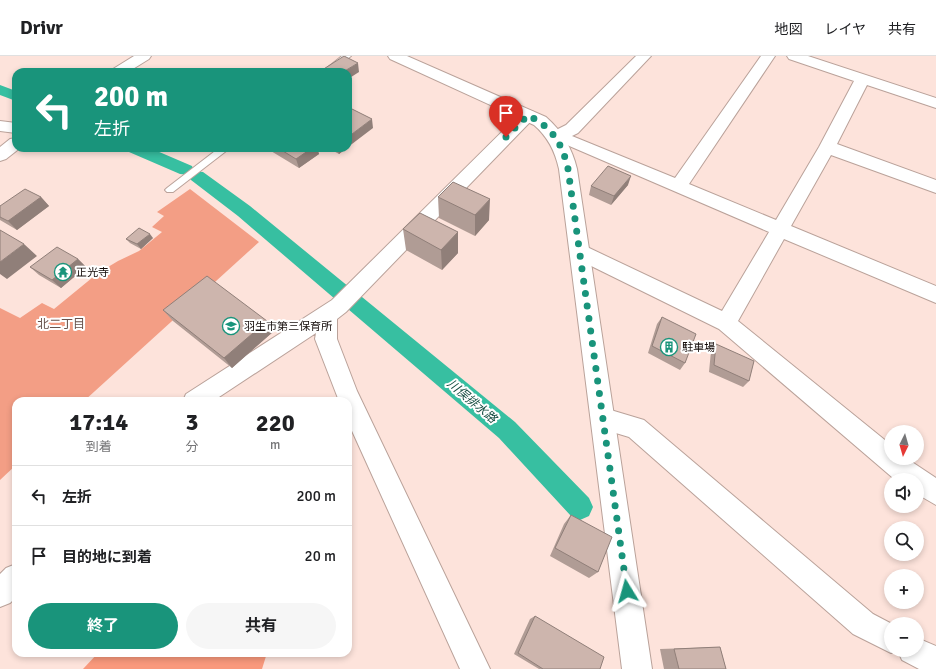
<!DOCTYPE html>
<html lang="ja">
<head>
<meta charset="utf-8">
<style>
	:root { --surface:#fff; --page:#f6f6f6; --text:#202124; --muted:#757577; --line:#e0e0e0; --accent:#19947b }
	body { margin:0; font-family:Signika,"Noto Sans JP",sans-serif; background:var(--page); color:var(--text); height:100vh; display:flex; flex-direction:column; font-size:15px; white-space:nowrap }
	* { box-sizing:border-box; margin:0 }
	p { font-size:13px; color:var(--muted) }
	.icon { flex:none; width:22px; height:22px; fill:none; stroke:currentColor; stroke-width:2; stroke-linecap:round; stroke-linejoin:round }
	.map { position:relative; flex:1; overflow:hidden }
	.sheet { position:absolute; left:12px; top:341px; width:340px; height:260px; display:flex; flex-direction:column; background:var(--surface); border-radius:12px; box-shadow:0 2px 6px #0003 }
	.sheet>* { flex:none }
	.guide { position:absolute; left:12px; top:12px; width:340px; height:84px; border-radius:12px; box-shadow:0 2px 6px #0003; background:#19947b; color:#fff; overflow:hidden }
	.needle { width:26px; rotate:185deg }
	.buttons { position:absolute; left:884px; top:369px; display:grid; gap:8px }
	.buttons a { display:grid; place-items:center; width:40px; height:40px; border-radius:50%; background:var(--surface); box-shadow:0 2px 6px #0003; font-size:20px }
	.pin { position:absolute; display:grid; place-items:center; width:34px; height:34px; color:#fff; margin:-41px -17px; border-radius:50% 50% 50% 0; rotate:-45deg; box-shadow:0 0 4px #0007 }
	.pin .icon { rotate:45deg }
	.me { position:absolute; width:44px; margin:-22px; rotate:352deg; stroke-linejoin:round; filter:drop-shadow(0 0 3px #0008) }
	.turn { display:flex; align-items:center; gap:14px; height:84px; padding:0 16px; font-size:18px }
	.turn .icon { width:52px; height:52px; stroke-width:2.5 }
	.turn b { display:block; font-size:28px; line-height:34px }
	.eta { display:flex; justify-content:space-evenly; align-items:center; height:68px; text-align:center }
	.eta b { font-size:24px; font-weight:700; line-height:28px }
	.action { display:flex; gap:8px; margin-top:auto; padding:8px 16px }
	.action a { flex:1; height:46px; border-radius:24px; background:var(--accent); color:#fff; font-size:16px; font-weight:700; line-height:46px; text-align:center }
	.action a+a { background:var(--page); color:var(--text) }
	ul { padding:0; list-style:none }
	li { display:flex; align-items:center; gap:12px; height:60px; padding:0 16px; border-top:1px solid var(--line) }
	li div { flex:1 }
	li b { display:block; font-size:15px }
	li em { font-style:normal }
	header { display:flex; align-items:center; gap:24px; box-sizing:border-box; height:56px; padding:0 20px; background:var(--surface); border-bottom:1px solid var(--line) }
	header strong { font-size:19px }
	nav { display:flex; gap:22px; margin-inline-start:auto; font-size:14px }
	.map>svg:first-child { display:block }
</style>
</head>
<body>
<header>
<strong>Drivr</strong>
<nav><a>地図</a><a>レイヤ</a><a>共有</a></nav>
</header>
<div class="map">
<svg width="936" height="613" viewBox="0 0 936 613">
	<rect width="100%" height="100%" fill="#fde3db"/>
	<path fill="#f39e85" d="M190,133l69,53 -175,159h-68v64l-16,15v-172l20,10 22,-15 12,6 44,-36 20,-12 21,-10 23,-19 -10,-5 12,-11 -7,-4z"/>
	<path fill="#f9997c" d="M98,597h169l-5,16h-179z"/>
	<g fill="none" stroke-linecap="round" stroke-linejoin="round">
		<path fill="#37bfa1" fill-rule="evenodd" d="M0,29l16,6v10l-16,-6z
			M127,92h23l42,18 2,5 9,1 47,34 99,81 3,6 -2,3 5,-1 7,2 153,125 74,76 4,9 -4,9 -9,4 -9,-4 -72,-78 -151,-129 -3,-6 1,-3 -4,1 -7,-2 -97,-83 -47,-36 -2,-5 -9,-1 -51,-22z"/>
		<g stroke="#baa29a" stroke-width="2">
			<path id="lane" d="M342,0h9l-20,16h-9z
				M219,92h11l-57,44h-6l-2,-2 2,-2z"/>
		</g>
		<g stroke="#baa29a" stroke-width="2">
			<path id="street" d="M134,0h17l-2,3 -21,13h-17l2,-3z
				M636,0h15l-73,77 -6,3 103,42 86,-122h14l-86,128 87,36 43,-73 35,-66 -65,-22 -2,-3h21l128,42v10l-69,-23 -30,59 99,36v13l-105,-38 -40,71 145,60v17l-152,-64 -46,82 153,124v13h15l30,20v27l-19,-11v-14h-21l-3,-2 -174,-149 -146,-72 -3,-5 3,-5 7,-2 7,2 135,64 47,-79 -202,-87 -17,-4 -2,-4 2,-4 16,-8z
				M528,54l6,2 2,3 -2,3 -188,194 -9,7v20l20,52 133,278h-30l-112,-247v-21h-9l-24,-62 1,-6 -103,68h-30l3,-7 146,-94 190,-188z
				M0,65l16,2v10l-16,-2z
				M16,82v10h4l-14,11 -6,2v-14l10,-8z
				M604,352l40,12 229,194 19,10 -1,26h26v-12l19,8v23h-17l-17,-9 -4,-9 -7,2 -38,-19 -224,-197 -33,-10 -4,-8 4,-8z
				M16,508v33l-6,6 -10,4v-33l6,-6z"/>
		</g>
		<g stroke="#baa29a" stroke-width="2">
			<path id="secondary" d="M388,0h19l139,61c16,14 26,31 31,52l75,500h-30l-63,-500c-4,-18 -11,-32 -25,-44l-144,-66z"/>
		</g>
		<use href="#lane" fill="#fff" fill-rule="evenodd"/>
		<use href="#street" fill="#fff" fill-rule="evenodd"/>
		<use href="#secondary" fill="#fff" fill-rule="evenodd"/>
	</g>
	<path fill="#b09c95" d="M266,92h51l2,6 -20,14z
		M328,92h19l-8,6z
		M628,129l-17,20 -22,-10 2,-9z
		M41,141l8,9 -32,24 -17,-10v-14z
		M438,141l51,23 -14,16 -36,-18z
		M403,173l55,3v21l-16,17 -36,-20z
		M153,182l-12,11 -11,-6 -4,-4z
		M78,203l8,8 -25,21 -22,-13 -9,-8z
		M163,254l111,21 -42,37 -59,-47z
		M662,261l23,46 -5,7 -32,-17 9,-29z
		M716,288l33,37 -6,6 -34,-15 2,-21z
		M571,459l27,57 -9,6 -39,-22 14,-32z
		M535,560l65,53h-61l-25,-15 16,-35z
		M720,591l6,22h-62l-4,-20z"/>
	<path fill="#907f79" d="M358,7l1,9 -11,7v-7h-5z
		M372,63l1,9 -25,19v-10z
		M312,92h5l2,6 -20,14 -3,-9z
		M337,92h10l-8,6z
		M631,120l-3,9 -17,20 3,-9z
		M41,141l8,9 -32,24 -9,-9z
		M490,143l-1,21 -14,16v-21z
		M458,176v21l-16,17 -1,-20z
		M150,178l3,4 -12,11 -4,-5z
		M24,188l13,12 -30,23 -7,-5v-12z
		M78,203l8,8 -25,21 -9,-8z
		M267,265l7,10 -42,37 -8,-10z"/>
	<path fill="#cdb5ad" stroke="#907f79" d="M344,0l14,7 -15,9h-24z
		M352,53l20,10 -24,18v-25z
		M278,92h34l-16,11z
		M608,110l23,10 -17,20 -23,-10z
		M453,126l37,17 -15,16 -37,-18z
		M25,133l16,8 -33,24 -8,-4v-11z
		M420,157l38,19 -17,18 -38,-21z
		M139,172l11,6 -13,10 -11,-5z
		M0,174l24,14 -24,18z
		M57,191l21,12 -26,21 -22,-13z
		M207,220l60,45 -43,37 -61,-48z
		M662,261l34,17 -11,29 -33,-17z
		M716,288l38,17 -5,20 -35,-16z
		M571,459l41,22 -14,35 -43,-24z
		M535,560l69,41 -4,12h-57l-25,-16z
		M720,591l6,22h-47l-5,-20z"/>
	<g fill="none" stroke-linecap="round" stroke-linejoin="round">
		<path stroke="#19947b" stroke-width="7" stroke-dasharray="0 12.6" d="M506,81l22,-22c24,13 34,27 40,54l59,422"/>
	</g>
	<defs>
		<g id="temple-ring" transform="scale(0.9)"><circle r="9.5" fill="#fff" stroke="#19947b" stroke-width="1.5"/><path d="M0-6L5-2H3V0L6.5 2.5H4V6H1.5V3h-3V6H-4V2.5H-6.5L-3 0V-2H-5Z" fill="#19947b"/></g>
		<g id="school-ring" transform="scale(0.9)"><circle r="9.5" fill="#fff" stroke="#19947b" stroke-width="1.5"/><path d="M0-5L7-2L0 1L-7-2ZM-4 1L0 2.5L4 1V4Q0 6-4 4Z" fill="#19947b"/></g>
		<g id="building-ring" transform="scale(0.9)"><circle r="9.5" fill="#fff" stroke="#19947b" stroke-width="1.5"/><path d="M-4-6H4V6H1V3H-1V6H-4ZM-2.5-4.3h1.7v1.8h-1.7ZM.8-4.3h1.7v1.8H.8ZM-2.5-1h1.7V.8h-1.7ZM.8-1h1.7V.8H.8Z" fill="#19947b"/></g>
	</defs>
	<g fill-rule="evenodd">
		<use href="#temple-ring" x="63" y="216"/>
		<use href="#school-ring" x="231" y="270"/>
		<use href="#building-ring" x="669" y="291"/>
	</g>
	<g text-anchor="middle" stroke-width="4" stroke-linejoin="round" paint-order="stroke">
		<g font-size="11" fill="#130b09" stroke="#fff" text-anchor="start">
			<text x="76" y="220">正光寺</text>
			<text x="244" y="274">羽生市第三保育所</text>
			<text x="682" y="295">駐車場</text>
		</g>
		<g font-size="12" fill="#67524c" stroke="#fff">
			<text x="61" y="272">北二丁目</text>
		</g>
		<g font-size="12" font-style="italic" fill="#144b3f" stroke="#fff">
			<text transform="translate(472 345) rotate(40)" y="4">川俣排水路</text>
		</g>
	</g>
</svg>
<div class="buttons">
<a><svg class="needle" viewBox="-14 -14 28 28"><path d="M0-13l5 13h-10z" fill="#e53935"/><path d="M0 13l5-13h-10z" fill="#757577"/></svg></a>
<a><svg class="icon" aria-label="sound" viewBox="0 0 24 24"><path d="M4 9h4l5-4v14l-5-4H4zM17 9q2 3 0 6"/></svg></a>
<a><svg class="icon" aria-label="search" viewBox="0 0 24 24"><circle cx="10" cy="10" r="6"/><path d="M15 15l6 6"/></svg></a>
<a>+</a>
<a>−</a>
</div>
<div class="pin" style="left:506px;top:81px;background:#d93025"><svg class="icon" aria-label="arrive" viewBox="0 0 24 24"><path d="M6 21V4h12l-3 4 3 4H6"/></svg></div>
<svg class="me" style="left:627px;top:535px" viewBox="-20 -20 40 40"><path d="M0-17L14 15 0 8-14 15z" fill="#19947b" stroke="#fff" stroke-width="4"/></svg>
<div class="guide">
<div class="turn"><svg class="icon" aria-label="left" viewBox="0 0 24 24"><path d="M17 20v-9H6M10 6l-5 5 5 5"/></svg><div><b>200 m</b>左折</div></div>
</div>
<section class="sheet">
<div class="eta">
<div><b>17:14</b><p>到着</p></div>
<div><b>3</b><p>分</p></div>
<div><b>220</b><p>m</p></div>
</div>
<ul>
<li><svg class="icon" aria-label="left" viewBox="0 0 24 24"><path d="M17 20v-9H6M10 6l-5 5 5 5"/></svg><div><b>左折</b></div><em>200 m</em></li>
<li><svg class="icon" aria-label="arrive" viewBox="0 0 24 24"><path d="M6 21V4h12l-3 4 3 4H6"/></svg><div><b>目的地に到着</b></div><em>20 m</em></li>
</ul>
<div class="action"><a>終了</a><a>共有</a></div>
</section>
</div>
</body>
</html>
